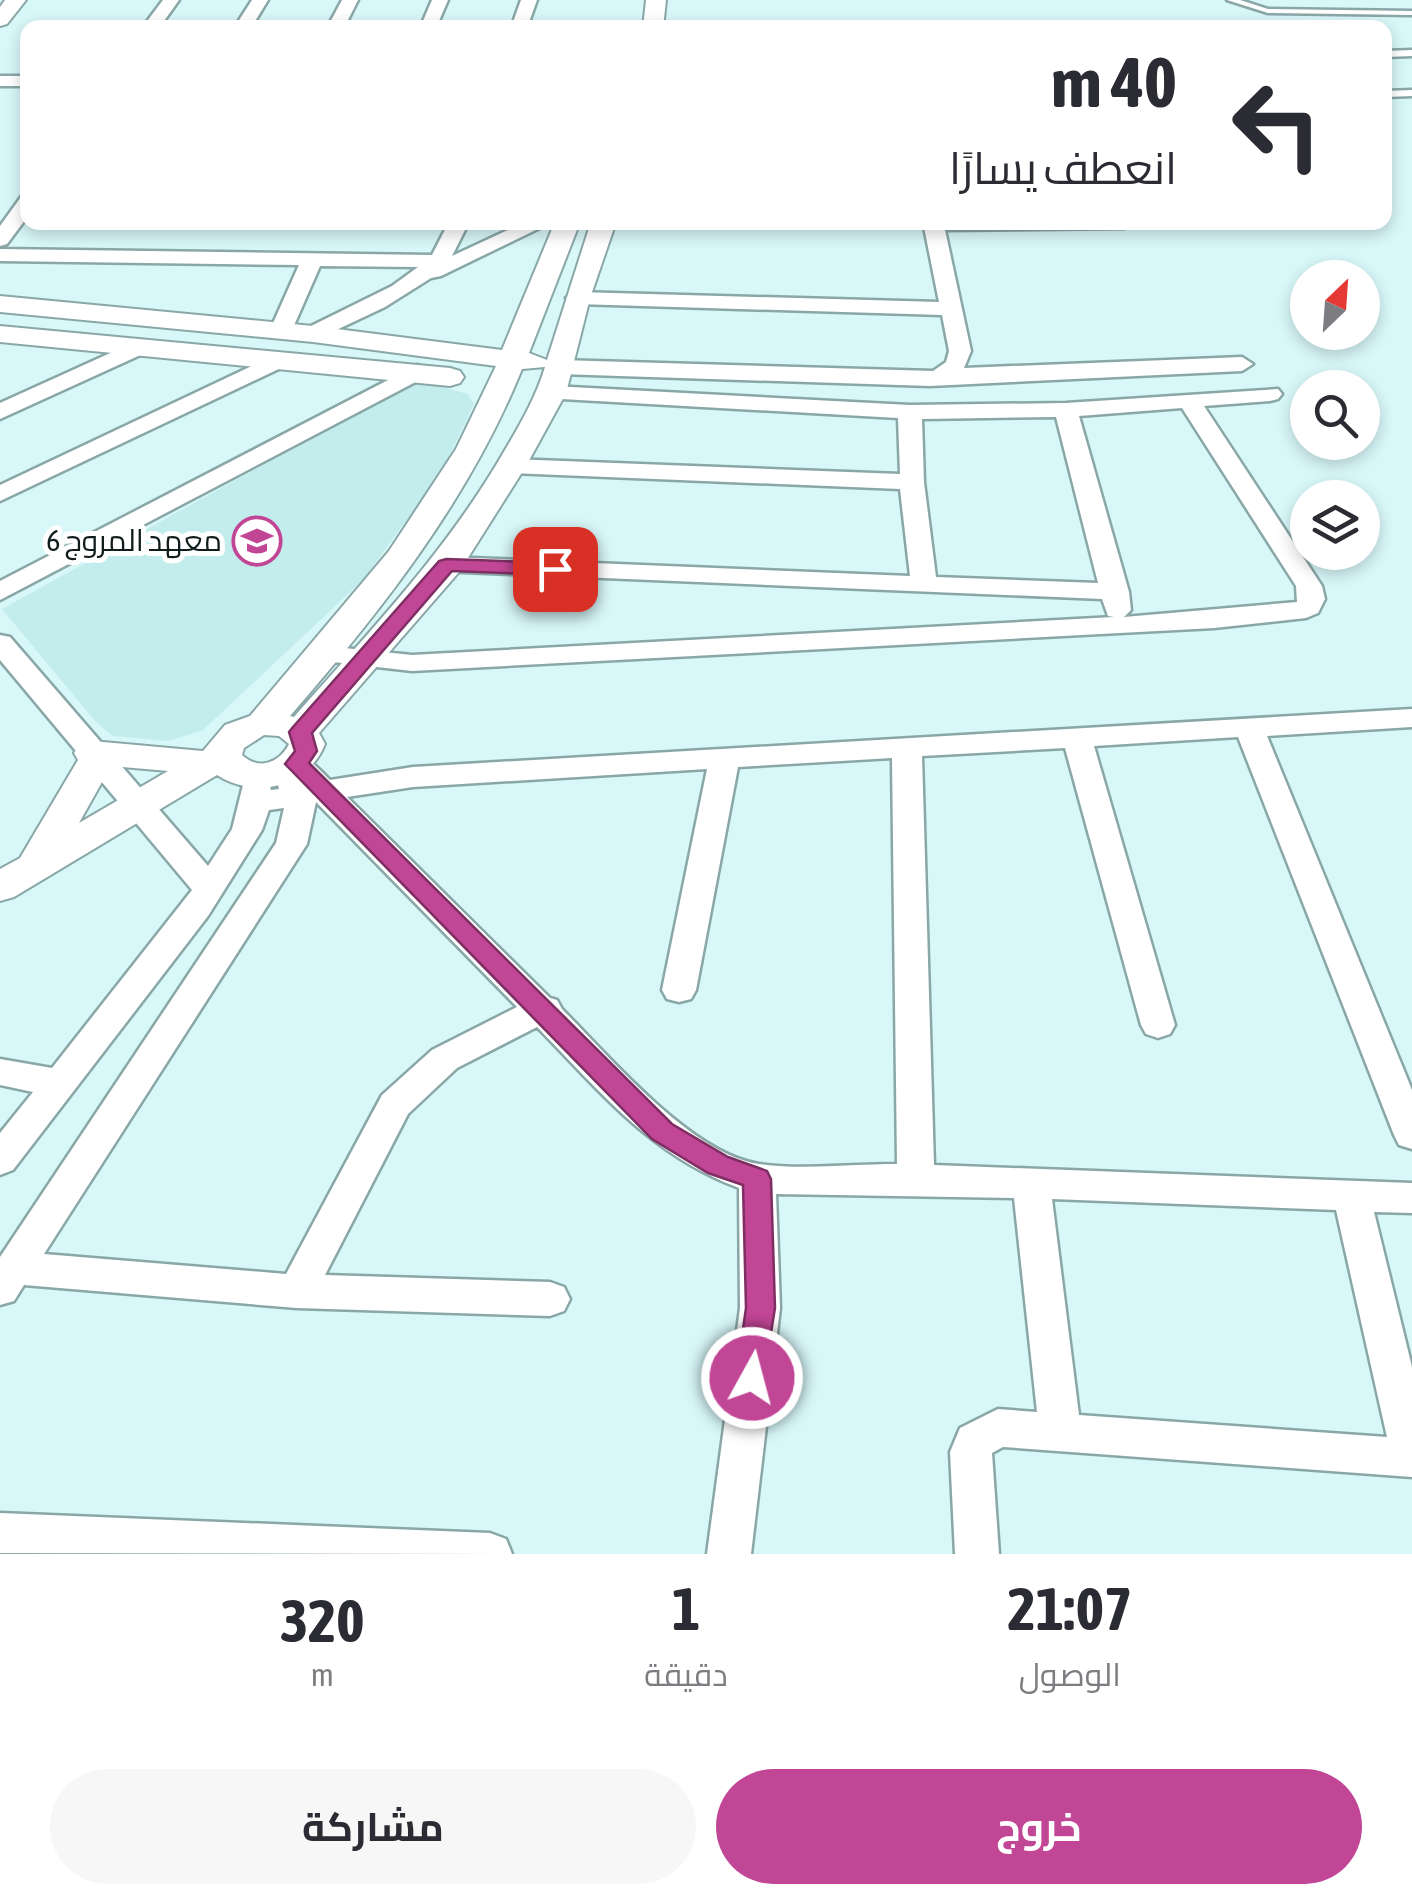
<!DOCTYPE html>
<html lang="ar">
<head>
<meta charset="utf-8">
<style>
	:root { --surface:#fff; --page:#f7f7f7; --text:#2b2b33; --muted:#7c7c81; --accent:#c24696 }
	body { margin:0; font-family:"Asap Condensed",Cairo,sans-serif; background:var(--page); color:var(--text); direction:rtl; height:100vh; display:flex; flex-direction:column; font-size:38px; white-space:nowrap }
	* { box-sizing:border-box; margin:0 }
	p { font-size:32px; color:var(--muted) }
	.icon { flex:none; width:55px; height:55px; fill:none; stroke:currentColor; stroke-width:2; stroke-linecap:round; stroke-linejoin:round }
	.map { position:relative; height:1554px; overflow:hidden; direction:ltr }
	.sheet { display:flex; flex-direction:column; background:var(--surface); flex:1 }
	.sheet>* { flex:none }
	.guide { position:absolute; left:20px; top:20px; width:1372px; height:210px; border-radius:20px; box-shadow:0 5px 15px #0003; direction:rtl; background:#fff; color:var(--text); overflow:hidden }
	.needle { width:65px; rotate:25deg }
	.buttons { position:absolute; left:1290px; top:260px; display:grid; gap:20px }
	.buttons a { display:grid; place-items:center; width:90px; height:90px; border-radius:50%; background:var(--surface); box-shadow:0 5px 15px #0003; font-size:50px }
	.pin { position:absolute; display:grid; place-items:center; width:85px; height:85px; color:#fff; margin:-42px; border-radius:20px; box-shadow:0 5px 15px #0006 }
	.me { position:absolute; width:110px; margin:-55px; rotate:7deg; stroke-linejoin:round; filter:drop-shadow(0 0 8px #0008) }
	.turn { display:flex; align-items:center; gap:35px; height:210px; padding:0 50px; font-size:45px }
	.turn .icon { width:130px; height:130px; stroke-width:2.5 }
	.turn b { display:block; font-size:70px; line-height:85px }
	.eta { display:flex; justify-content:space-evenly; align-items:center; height:170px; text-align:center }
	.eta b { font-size:60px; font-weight:700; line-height:70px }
	.action { display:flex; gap:20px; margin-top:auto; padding:20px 50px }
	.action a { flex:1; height:115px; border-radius:60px; background:var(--accent); color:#fff; font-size:40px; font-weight:700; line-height:115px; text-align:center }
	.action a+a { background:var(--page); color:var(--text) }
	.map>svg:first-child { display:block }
</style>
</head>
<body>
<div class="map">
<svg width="1412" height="1554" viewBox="0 0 1412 1554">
	<rect width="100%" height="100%" fill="#d8f7f9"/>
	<path fill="#c3eced" d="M430,383l37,11 7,10 -31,65 -79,110 -161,151 -35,11 -55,-5 -17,-14 -94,-113 404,-223z"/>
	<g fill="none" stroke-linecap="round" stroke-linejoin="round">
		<g stroke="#8aa7a8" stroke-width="5">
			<path id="service" d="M1227,0h13l28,9 144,2v4l-144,-2z
				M1412,50v6l-27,1v-6z
				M1412,90v6l-27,1v-6z"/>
		</g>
		<g stroke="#8aa7a8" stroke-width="5">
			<path id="minor" d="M163,0h16l-20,28h-17z
				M252,0h16l-17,28h-17z
				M342,0h16l-14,28h-17z
				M432,0h16l-12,28h-16z
				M521,0h16l-10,28h-16z
				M0,76h28v10h-28z
				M28,195v21l-21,28 -7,2v-20l21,-29z
				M449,222h20l-17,34 73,-34h27l-111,54 -10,2 -46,29 -72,34 -11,-7 3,-5 87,-43 26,-19 -98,-1 -28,64 -11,7 -11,-7 29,-65 -299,-4v-12l432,6z
				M923,222h211l-10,6 -179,2 26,121 -7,17 278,-11 11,7 -11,7 -312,15 -371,-12 -11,-7 11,-7 374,11 13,-9 3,-11 -7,-36 -365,-11 -11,-6 11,-6 362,10z
				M139,340l11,7 -3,5 -147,67v-16z
				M277,354l8,2 3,5 -3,5 -285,135v-16z
				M417,365l8,2 3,5 -3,5 -425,223v-19z
				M552,386l358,19 156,-2 212,-14 4,5 -4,5 -8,2 -66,5 118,180 3,13 -7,14 -12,5 -92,10 -802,43 -97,-11 -4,-6 14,-8 87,9 702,-38 -6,-1 -6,-17 -664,-28 -4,-6 4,-6 9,-2 463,19 -10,-87 -389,-16 -12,-7 12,-7 389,15 -2,-56 -354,-20 -4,-5zM1182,408l114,178 1,16 -173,15 7,-7 -2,-18 -50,-176zM1056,417l42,166 -162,-6 -12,-95 -2,-63z
				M0,635l10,2 198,229 24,-37 13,-52h22l4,13 8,-1 -3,-12 8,-8 -3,-5 4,-7c22,-5 31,10 45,23l83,-13 999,-58v18l-145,9 145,354v59l-13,-4 -5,-10 -156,-398 -144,9 81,279 -5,9 -12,4 -12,-4 -5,-9 -76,-277 -143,8 12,409 478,18v30l-38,-1 38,155v110l-409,-30 -11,6 7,101h-44l-5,-102 10,-24 38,-19 39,3 -23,-214 -238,-4 4,114 -29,246h-44l33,-246 -1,-120c-89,-33 -138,-96 -202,-161l-80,41 -49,46 -83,161 225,7 14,5 6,12 -6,12 -14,5 -253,-8 -273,-23 -10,16 -14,4v-48l276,-414 8,-35 -15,2 -7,20 -54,86 -195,254 -13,5v-42l33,-41 -33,-7v-26l52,9 140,-178 -192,-230zM892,758l5,406c-43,0 -96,6 -138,0 -68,-10 -149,-107 -197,-155l-5,-9 -7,-2 -203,-201 66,-10 294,-18 -45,221 5,9 12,3 12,-3 5,-9 42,-223zM316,802l201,205 -85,43 -50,45 -96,179 -242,-20 263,-410zM1052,1199l284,11 51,227 -308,-22z
				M0,1513l490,20 16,6 6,15 -512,-1z"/>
		</g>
		<g stroke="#8aa7a8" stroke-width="4">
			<path id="tertiary" d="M5,0h21l-19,24 -7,2v-19z
				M646,0h20l-3,28h-20z
				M555,222h25l-51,131 18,7 44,-138h25l-26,76 -24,95 -40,73 -67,106 -140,161 6,11c-17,43 -69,56 -108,31l-203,122 -14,4v-32l20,-11 58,-98 -4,-7 5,-8 13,-4 111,10 22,-26 25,-9 139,-165 67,-102 40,-83 -183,-24 -313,-30v-16l313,30 189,24zM545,367c-9,30 -24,56 -40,83 -58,101 -135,181 -211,267l-4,-1c92,-106 179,-216 232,-347zM264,735l15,1 10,8c-10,20 -31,26 -47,11l2,-7zM111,766l57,5 -89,52z
				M0,326l450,42 10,3 4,6 -4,6 -10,3 -450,-44z"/>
		</g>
		<use href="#service" fill="#fff" fill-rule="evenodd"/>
		<use href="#minor" fill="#fff" fill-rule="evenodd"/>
		<use href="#tertiary" fill="#fff" fill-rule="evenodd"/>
	</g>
	<path fill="#c24696" stroke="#7e2e62" stroke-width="2.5" d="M446,559l109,4 10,6 -10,6 -103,-4 -140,162 5,18 -8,12 363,361 56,33 39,14 4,8 4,129 -13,80 -10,4 -11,-4 -5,-10 10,-70 -3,-123 -35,-12 -56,-34 -367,-375 10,-13 -6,-19 4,-5 146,-166z"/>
	<defs>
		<g id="school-ring" transform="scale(2.5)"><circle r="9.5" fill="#fff" stroke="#c24696" stroke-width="1.5"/><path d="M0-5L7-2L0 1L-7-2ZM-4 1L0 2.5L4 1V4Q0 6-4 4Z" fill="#c24696"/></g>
	</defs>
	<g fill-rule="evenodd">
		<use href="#school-ring" x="257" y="541"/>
	</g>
	<g text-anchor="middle" stroke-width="10" stroke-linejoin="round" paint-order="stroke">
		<g font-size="30" fill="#101c1c" stroke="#fff" text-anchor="end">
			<text x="222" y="551">معهد المروج 6</text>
		</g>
	</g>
</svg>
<div class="buttons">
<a><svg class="needle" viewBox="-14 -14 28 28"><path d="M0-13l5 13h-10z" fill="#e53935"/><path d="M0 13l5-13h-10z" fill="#7c7c81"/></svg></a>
<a><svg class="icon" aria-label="search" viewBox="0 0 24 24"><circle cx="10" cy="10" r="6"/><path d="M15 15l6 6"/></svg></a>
<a><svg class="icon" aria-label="layers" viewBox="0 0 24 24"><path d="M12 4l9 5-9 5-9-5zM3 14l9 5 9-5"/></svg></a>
</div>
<div class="pin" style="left:555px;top:569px;background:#d93025"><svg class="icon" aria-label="arrive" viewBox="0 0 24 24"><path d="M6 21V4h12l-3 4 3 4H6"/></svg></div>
<svg class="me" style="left:752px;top:1378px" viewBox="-20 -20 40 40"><circle r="17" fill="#c24696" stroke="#fff" stroke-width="3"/><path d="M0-11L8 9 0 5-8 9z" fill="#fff"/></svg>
<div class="guide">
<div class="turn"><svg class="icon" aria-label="left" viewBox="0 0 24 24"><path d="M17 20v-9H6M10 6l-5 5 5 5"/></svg><div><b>40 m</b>انعطف يسارًا</div></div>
</div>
</div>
<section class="sheet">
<div class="eta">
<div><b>21:07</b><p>الوصول</p></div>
<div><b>1</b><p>دقيقة</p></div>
<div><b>320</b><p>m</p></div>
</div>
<div class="action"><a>خروج</a><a>مشاركة</a></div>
</section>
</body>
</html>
